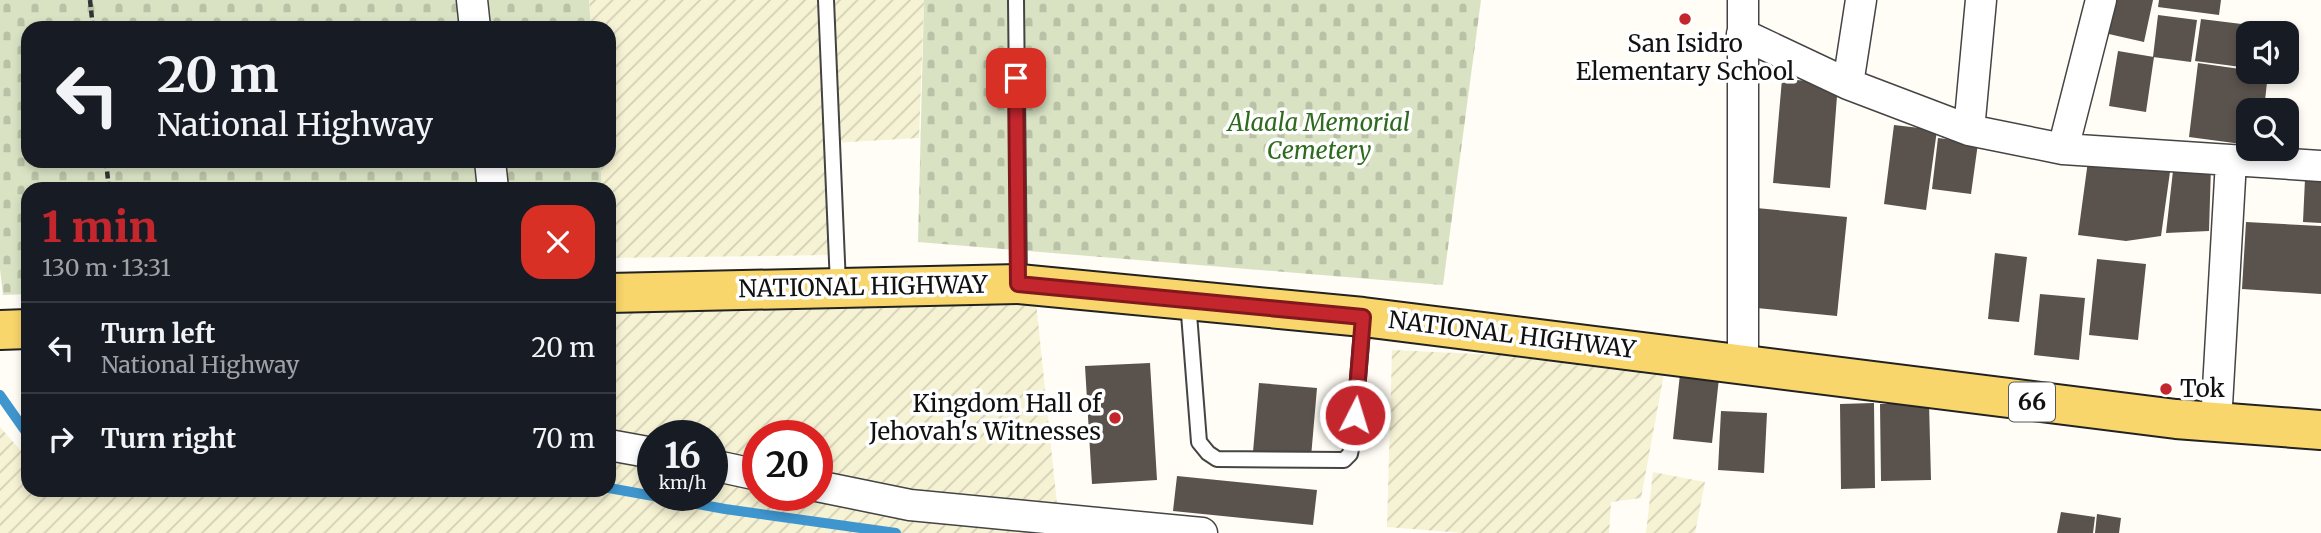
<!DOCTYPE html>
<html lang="en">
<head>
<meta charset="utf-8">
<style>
	:root { --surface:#171b24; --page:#242831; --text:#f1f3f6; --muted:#9ea1a6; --line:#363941; --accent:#c4262e }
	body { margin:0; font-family:Merriweather,serif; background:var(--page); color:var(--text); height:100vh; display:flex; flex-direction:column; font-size:26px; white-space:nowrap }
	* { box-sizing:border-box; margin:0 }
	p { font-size:23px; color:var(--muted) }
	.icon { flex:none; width:38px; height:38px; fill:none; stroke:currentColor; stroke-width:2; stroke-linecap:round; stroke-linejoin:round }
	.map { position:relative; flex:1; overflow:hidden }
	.sheet { position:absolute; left:21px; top:182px; width:595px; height:315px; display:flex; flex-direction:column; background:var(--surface); border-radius:21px; box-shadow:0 4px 10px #0003 }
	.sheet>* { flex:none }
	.guide { position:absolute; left:21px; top:21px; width:595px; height:147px; border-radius:21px; box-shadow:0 4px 10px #0003; background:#171b24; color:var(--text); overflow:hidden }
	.tools { position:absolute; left:2236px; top:21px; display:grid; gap:14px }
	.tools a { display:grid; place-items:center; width:63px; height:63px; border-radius:14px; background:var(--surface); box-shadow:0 4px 10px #0003; font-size:35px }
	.speed { position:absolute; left:637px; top:420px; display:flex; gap:14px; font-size:35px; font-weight:700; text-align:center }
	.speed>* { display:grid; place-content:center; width:91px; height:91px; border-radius:50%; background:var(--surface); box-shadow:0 4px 10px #0003; line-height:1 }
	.speed small { font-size:18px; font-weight:400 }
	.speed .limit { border:10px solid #d22; background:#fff; color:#111 }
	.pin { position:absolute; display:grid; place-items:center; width:60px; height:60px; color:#fff; margin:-30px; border-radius:14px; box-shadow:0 4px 10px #0006 }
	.me { position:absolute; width:77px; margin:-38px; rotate:5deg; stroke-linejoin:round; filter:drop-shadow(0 0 5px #0008) }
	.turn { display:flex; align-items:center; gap:24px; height:147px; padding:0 21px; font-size:32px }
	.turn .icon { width:91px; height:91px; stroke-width:2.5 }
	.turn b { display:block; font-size:49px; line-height:60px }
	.round { display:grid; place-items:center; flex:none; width:74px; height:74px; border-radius:21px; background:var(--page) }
	.overview { display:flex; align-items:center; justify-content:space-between; height:119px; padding:0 21px }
	h1 { font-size:42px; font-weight:800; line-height:52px; color:var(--accent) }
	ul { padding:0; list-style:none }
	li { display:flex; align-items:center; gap:21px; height:91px; padding:0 21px; border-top:2px solid var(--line) }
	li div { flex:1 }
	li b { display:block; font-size:26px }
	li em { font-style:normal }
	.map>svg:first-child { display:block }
</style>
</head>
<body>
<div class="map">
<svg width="2321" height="533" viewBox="0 0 2321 533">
	<defs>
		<pattern id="farmland-furrows" width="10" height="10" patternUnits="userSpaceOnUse" patternTransform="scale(1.75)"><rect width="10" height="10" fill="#f6f3d4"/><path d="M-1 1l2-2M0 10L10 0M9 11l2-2" fill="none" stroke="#d2cfb5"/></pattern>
		<pattern id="cemetery-stones" width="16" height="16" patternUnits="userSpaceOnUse" patternTransform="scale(1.75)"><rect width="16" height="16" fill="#d9e3c4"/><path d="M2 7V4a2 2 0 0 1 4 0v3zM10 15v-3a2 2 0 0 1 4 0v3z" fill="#b9c2a7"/></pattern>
	</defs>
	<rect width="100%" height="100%" fill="#fffdf5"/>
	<path fill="url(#farmland-furrows)" fill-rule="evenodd" d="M589,0h335l-5,138 -88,5 2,112 -224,3v-69h-7l-2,-28h9v-133h-18z
		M1036,302l24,231h-1060v-106l28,32v31h581v-177zM653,436h59v59h-59zM758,436h59v59h-59z
		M1392,350l274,13 -25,135 -30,4 -2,31h-147l-75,-6z
		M1653,472l52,10 -10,51h-49z"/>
	<path fill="url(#cemetery-stones)" d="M0,0h589l2,28h-563v133h572l2,28h-574v105l-25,1 -3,-26z
		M924,0h557l-38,285 -525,-43z"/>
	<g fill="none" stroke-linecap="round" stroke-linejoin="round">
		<path stroke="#3f96cf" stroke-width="10" d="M0,395l28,40
			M609,488l116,21 171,24"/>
	</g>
	<path fill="#5a524d" d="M2107,0h46l-9,42 -44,-10z
		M2159,0h62l-2,15 -61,-8z
		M2158,15l39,5 -6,42 -38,-5z
		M2201,19l73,9 -1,5h-24v35l-54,-7z
		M2118,51l36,6 -8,55 -37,-6z
		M2198,63l70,10 -4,37h-15v35l-60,-8z
		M1782,79l56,4 -8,105 -57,-5z
		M1894,125l43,5 -11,80 -42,-6z
		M1938,138l40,5 -7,51 -39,-5z
		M2088,161l82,11 -9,64 -35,5 -48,-6z
		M2174,162l37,4 -2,65 -43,2z
		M2305,179l16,1v43l-18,-1z
		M1746,207l101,10 -10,99 -101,-10z
		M2246,222l75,4v68l-79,-5z
		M1995,253l32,4 -8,65 -31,-3z
		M2097,259l49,5 -8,76 -49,-5z
		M2040,294l45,4 -6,62 -45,-5z
		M1150,363l7,117 -65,4 -7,-118z
		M1680,374l39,4 -7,65 -39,-4z
		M1259,383l58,5 -6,69 -58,-5z
		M1874,403l1,85 -34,1 -1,-85z
		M1929,403l2,77 -50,1 -1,-77z
		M1721,411l46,2 -3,60 -46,-3z
		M1177,476l140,14 -4,35 -140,-14z
		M2061,512l34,5 -2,16h-36z
		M2097,514l24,4 -2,15h-24z"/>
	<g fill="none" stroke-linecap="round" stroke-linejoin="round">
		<g stroke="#444" stroke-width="18">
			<path id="service" d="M826,0l12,285
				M1016,0l3,283
				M1188,301l11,141 9,11 9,6 127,1 6,-6 3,-15 10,-120"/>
		</g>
		<g stroke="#444" stroke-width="33">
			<path id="minor" d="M472,0l3,28
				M1742,34l106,50 121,46 94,19 258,17
				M1848,84l13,-84
				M1969,130l12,-130
				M2063,149l38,-149
				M490,161l3,28
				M1743,367v-367
				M2216,423l15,-262
				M609,445l44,8
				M712,465l46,10
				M817,486l93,19 292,28"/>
		</g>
		<g stroke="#222" stroke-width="42">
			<path id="primary" d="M609,293l410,-9 344,33 813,102 145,11
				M0,330l28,-1"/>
		</g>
		<path stroke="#333" stroke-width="4.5" stroke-dasharray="7 3.5" stroke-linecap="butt" d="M90,0l3,28
			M106,161l3,28"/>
		<use href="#service" stroke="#fff" stroke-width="14"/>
		<use href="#minor" stroke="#fff" stroke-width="30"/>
		<use href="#primary" stroke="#f9d66b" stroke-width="38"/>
	</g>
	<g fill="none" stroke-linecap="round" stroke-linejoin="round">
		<g stroke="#7f191e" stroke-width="18">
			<path id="route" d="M1016,78l2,206 345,33 -8,98"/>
		</g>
		<use href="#route" stroke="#c4262e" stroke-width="12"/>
	</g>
	<g fill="#c4262e" stroke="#fff" stroke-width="2.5">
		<circle cx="1685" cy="19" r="7"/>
		<circle cx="2166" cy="389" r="7"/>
		<circle cx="1115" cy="418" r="7"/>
	</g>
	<g text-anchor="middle" stroke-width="7" stroke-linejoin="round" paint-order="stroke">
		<rect fill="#fff" stroke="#585858" stroke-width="2" x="2009" y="382.5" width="46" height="39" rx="5"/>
		<g font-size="23" font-weight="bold" fill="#111">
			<text x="2032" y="410">66</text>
		</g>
		<g font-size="24" fill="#111" stroke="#fff">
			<text x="1685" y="52">San Isidro<tspan x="1685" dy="28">Elementary School</tspan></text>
			<text x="2180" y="397" text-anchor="start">Tok</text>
			<text x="1101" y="412" text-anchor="end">Kingdom Hall of<tspan x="1101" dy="28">Jehovah's Witnesses</tspan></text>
		</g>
		<g font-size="24" font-style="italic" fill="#2f6b1f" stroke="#fff">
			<text x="1319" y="131">Alaala Memorial<tspan x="1319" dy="28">Cemetery</tspan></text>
		</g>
		<g font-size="24" fill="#111" stroke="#fff">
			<text transform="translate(863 287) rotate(-1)" y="8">NATIONAL HIGHWAY</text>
			<text transform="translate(1512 335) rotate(7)" y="8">NATIONAL HIGHWAY</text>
		</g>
	</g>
</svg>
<div class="tools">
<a><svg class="icon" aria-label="sound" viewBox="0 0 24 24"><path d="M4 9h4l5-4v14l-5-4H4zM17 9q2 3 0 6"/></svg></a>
<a><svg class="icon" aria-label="search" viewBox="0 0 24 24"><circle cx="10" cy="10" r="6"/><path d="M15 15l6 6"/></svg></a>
</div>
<div class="speed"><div>16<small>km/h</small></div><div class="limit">20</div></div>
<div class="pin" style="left:1016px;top:78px;background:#d93025"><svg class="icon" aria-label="arrive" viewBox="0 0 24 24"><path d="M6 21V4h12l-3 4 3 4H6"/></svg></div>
<svg class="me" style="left:1355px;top:415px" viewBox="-20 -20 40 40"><circle r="17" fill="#c4262e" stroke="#fff" stroke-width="3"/><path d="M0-11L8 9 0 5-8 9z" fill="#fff"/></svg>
<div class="guide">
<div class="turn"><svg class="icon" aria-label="left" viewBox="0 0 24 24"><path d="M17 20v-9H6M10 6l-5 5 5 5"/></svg><div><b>20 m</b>National Highway</div></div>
</div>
<section class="sheet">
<div class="overview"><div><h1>1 min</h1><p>130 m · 13:31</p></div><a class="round" style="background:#d93025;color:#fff"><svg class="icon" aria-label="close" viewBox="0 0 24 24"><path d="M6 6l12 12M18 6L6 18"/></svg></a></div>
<ul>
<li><svg class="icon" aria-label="left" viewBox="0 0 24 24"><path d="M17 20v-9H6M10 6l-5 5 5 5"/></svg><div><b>Turn left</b><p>National Highway</p></div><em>20 m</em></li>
<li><svg class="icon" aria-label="right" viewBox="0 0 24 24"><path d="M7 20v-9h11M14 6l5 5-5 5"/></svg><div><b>Turn right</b></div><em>70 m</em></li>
</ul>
</section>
</div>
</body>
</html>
